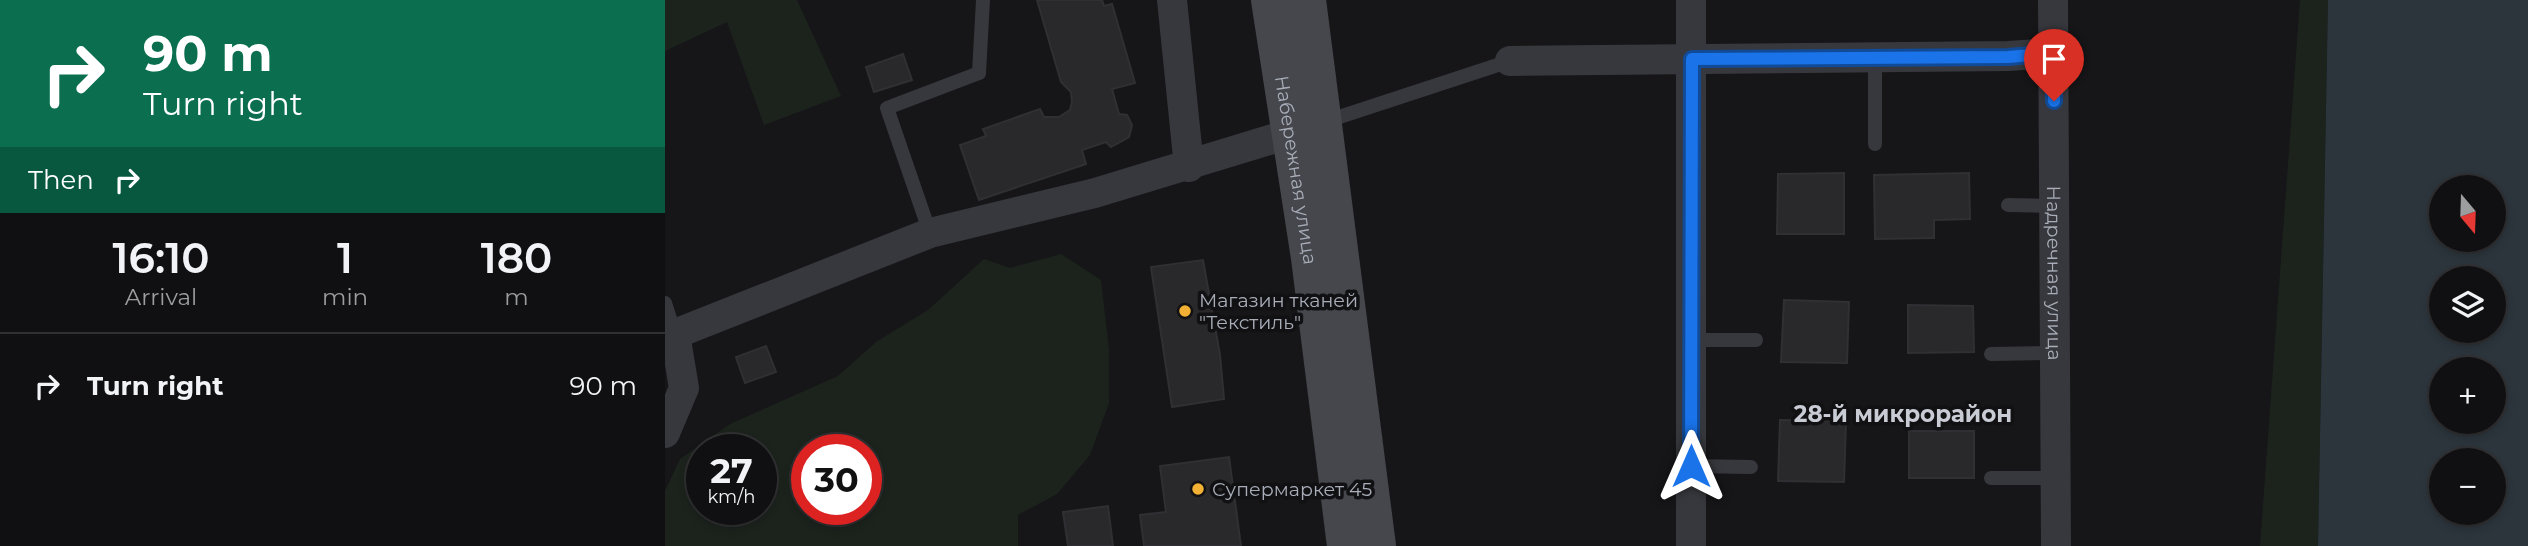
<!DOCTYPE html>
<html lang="en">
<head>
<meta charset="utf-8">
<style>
	:root { --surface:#101012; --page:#19191b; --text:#f1f3f6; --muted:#9c9d9f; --line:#303032 }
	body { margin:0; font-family:Montserrat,sans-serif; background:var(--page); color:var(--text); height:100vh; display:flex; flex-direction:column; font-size:26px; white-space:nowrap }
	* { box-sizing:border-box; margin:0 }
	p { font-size:23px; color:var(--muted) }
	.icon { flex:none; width:38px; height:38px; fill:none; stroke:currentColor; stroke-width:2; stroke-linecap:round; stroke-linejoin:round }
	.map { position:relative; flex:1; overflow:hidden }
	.drawer { display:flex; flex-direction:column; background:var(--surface); width:665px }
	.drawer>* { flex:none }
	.banner { background:#0b6e4f; color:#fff; overflow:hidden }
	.needle { width:46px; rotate:161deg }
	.tools { position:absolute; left:1764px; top:175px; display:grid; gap:14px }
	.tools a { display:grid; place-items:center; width:77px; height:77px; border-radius:50%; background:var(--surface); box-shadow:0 4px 10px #0003,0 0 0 2px var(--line); font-size:35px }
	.speed { position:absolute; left:21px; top:434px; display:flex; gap:14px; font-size:35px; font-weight:700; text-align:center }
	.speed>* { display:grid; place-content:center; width:91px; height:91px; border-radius:50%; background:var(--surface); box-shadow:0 4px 10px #0003,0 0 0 2px var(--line); line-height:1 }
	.speed small { font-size:18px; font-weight:400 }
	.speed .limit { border:10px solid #d22; background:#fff; color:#111 }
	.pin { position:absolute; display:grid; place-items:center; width:60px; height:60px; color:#fff; margin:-72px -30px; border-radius:50% 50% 50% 0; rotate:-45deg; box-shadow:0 0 7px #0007 }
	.pin .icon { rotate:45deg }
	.me { position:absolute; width:77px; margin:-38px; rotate:0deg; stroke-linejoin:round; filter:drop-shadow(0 0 5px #0008) }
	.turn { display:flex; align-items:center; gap:24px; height:147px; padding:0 28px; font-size:32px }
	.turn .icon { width:91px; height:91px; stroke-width:2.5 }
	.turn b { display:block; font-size:49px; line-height:60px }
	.then { display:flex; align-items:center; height:66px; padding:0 28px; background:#0003; gap:14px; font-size:26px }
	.eta { display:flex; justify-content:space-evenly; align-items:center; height:119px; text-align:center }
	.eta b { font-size:42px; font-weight:600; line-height:49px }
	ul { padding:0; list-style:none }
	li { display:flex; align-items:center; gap:21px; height:105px; padding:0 28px; border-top:2px solid var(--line) }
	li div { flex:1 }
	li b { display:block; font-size:26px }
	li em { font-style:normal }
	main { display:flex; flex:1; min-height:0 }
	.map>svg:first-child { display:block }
</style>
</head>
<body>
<main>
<section class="drawer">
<div class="banner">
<div class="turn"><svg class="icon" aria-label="right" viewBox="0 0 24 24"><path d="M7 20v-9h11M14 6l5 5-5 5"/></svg><div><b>90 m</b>Turn right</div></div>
<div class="then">Then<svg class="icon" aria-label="right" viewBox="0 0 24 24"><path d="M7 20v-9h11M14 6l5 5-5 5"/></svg></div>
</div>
<div class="eta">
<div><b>16:10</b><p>Arrival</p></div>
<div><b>1</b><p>min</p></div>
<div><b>180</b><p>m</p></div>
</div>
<ul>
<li><svg class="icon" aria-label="right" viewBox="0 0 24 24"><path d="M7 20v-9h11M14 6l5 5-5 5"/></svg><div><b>Turn right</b></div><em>90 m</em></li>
</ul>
</section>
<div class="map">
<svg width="1863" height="546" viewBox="0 0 1863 546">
	<rect width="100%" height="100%" fill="#161618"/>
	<path fill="#1c231d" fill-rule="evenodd" d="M0,0h132l44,96 -77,29 -37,-103 -62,29z
		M1635,0h28l-10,546h-58z
		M396,254l40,26 8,70v53l-19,52 -33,39 -39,21v31h-353v-55l15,-32 50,-35 108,-48 38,-34 52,-32 56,-51 26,9zM37,450h59v59h-59zM142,450h59v59h-59z"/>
	<path fill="#2c353c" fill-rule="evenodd" d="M1663,0h200v546h-210zM1776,187h53v53h-53zM1776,278h53v53h-53zM1776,369h53v53h-53zM1776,460h53v53h-53z"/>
	<path fill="#29292c" stroke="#303034" stroke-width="2" d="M372,0h65l2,6 8,-2 23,79 -23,6 7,25 8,1 5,10 -3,12 -18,10 -5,-5 -24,8 4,14 -107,36 -19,-55 26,-9 -3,-7 57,-20 4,8h15l11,-7 2,-8 -1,-10 -10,-10z
		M238,54l9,26 -38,12 -8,-25z
		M1179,173v61h-67l1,-60z
		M1304,173l1,46 -36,1v18l-59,1 -1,-64z
		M538,260l17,95 4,44 -52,8 -21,-140z
		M1119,300l65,2 -2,61 -66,-1z
		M1243,305l65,1 1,46 -66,1z
		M101,346l10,26 -31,11 -9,-26z
		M1115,420l66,1 -2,61 -66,-1z
		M1244,431h65v47h-65z
		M564,457l12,89h-97l-4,-31 26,-3 -6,-46z
		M443,506l5,40h-45l-5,-34z"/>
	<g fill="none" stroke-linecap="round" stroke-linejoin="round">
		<path stroke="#37383d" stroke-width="14" d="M659,122l186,-61
			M1210,144v-87
			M1343,205l46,1
			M265,233l-43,-125 92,-35 4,-73
			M0,303l10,31
			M1027,340h64
			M1326,354l64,-1
			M1026,466l60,1
			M1326,478h65"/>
		<g stroke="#37383d" stroke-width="30">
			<path d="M507,0l17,167"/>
			<path d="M1026,0v546"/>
			<path id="s1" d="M1388,0l3,546"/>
			<path d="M845,61l498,-5 46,-3"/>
			<path d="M0,433l19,-45 -9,-54 255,-101 165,-40 194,-59"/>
		</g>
		<g stroke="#45474d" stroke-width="38">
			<path id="s2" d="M605,0l40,258 36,288"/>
			<path d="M642,0l70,546"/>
		</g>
	</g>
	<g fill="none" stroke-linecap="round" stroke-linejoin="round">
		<g stroke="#114b97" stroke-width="18">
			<path id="route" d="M1026,466l1,-407 316,-2 46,-4v48"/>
		</g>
		<use href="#route" stroke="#1a73e8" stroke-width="12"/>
	</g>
	<g fill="#f2b134" stroke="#111113" stroke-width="2.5">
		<circle cx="520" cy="311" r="7"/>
		<circle cx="533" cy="489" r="7"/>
	</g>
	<g text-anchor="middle" stroke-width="7" stroke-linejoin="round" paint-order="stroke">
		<g font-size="19" fill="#a8adb8" stroke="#111113">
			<text dy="7" stroke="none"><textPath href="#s2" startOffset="172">Набережная улица</textPath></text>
			<text dy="7" stroke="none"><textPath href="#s1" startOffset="273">Надречная улица</textPath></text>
		</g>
		<g font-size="19" fill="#a8adb8" stroke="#111113" text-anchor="start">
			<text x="534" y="307">Магазин тканей<tspan x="534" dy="22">"Текстиль"</tspan></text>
			<text x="547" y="496">Супермаркет 45</text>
		</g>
		<g font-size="23" font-weight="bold" fill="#c9ccd4" stroke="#111113">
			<text x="1238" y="422">28-й микрорайон</text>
		</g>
	</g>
</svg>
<div class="tools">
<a><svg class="needle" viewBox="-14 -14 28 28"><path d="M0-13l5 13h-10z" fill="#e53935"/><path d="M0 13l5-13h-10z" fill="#9c9d9f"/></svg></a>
<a><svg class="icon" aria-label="layers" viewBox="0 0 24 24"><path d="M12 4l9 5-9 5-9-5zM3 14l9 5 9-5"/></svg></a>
<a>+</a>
<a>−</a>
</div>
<div class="speed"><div>27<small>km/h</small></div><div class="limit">30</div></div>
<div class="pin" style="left:1389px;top:101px;background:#d93025"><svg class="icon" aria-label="arrive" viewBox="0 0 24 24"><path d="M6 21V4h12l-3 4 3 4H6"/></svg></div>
<svg class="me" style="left:1026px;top:466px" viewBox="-20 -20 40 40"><path d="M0-17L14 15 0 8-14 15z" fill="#1a73e8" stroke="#fff" stroke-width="4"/></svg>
</div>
</main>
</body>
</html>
